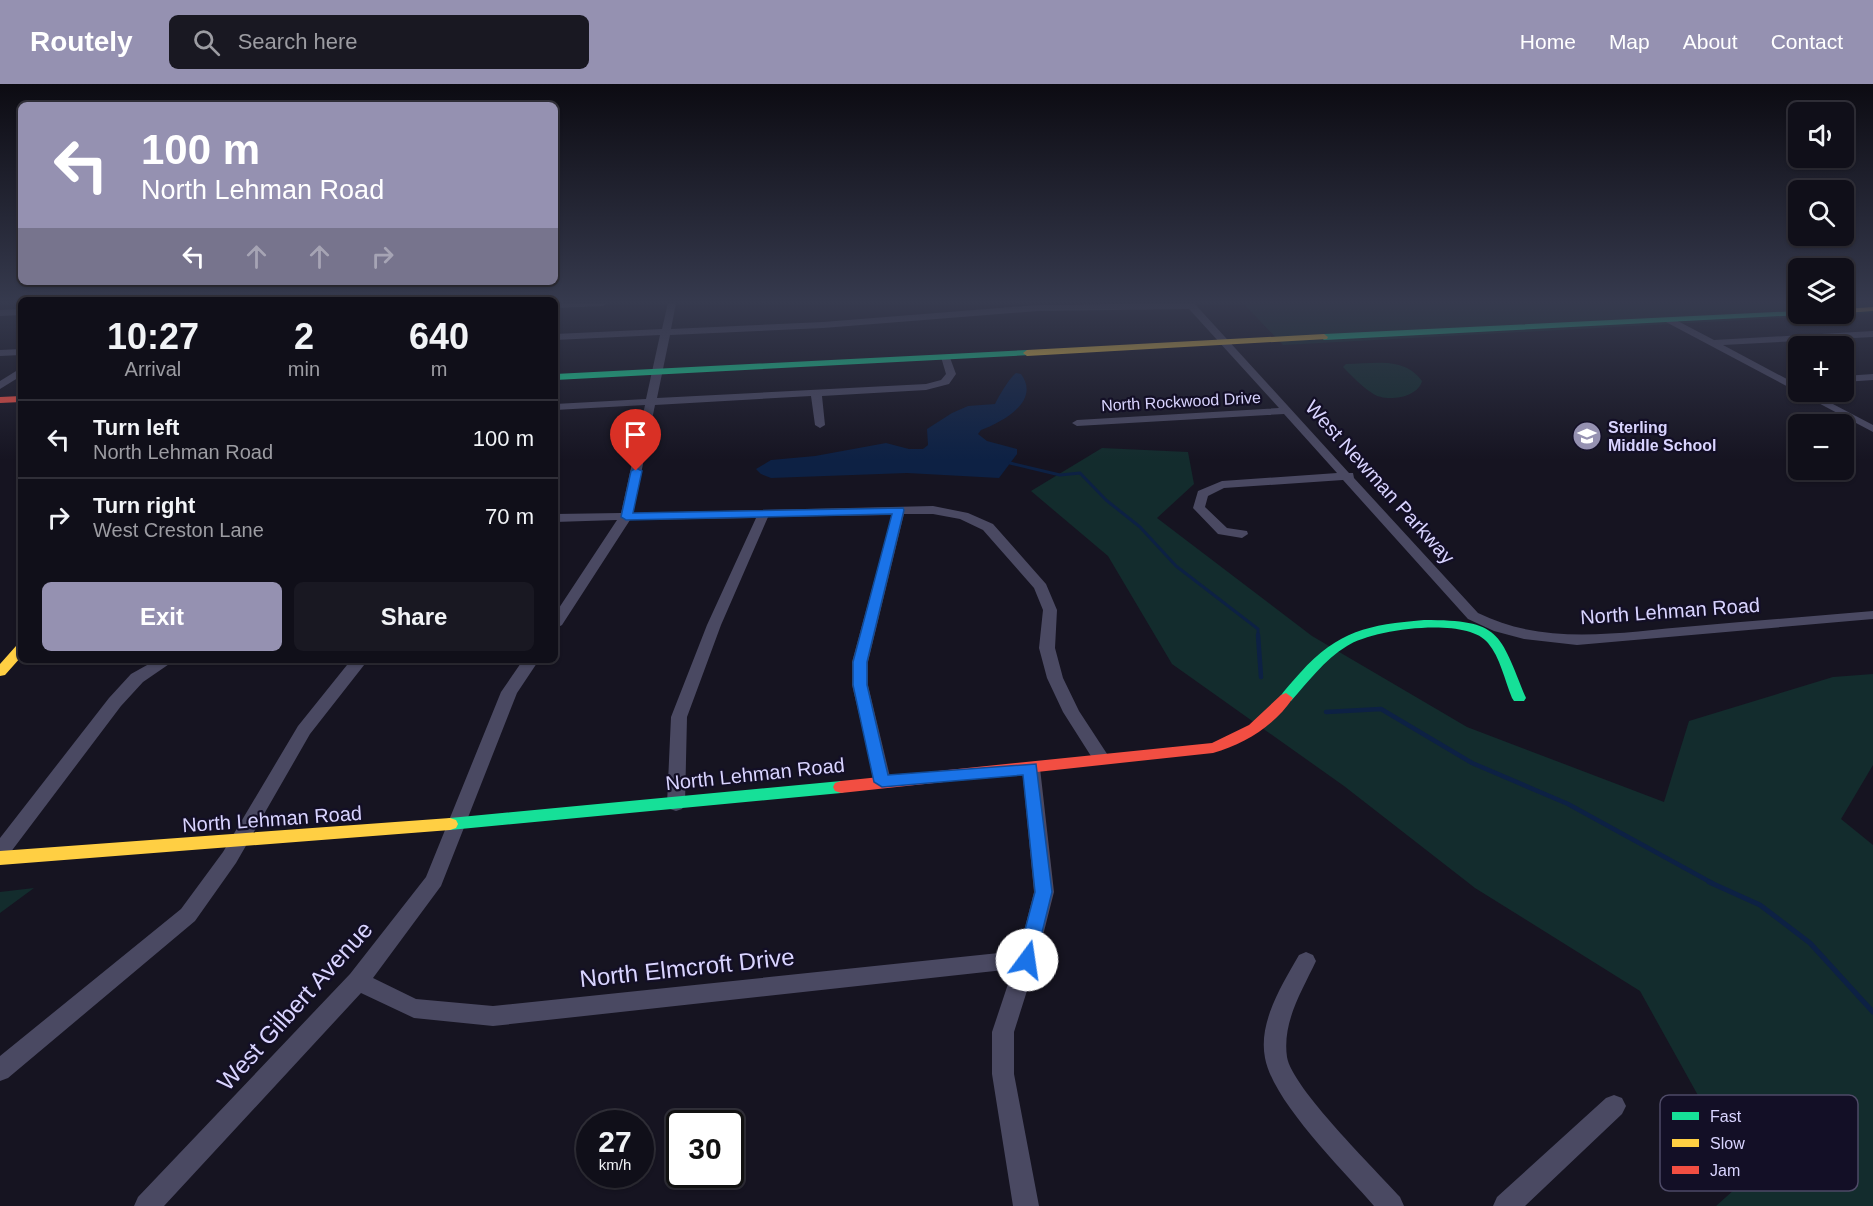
<!DOCTYPE html>
<html lang="en">
<head>
<meta charset="utf-8">
<style>
	:root { --surface:#100f19; --page:#191822; --text:#f1f3f6; --muted:#9c9ca2; --line:#302f38; --accent:#9591b1 }
	body { margin:0; font-family:Helvetica,sans-serif; background:var(--page); color:var(--text); height:100vh; display:flex; flex-direction:column; font-size:22px; white-space:nowrap }
	* { box-sizing:border-box; margin:0 }
	p { font-size:20px; color:var(--muted) }
	.icon { flex:none; width:33px; height:33px; fill:none; stroke:currentColor; stroke-width:2; stroke-linecap:round; stroke-linejoin:round }
	.map { position:relative; flex:1; overflow:hidden }
	.side { position:absolute; left:18px; top:213px; width:540px; height:366px; display:flex; flex-direction:column; background:var(--surface); border-radius:9px; box-shadow:0 2px 4px #0004,0 0 0 2px var(--line) }
	.side>* { flex:none }
	.guide { position:absolute; left:18px; top:18px; width:540px; height:183px; border-radius:9px; box-shadow:0 2px 4px #0004,0 0 0 2px var(--line); background:#9591b1; color:#fff; overflow:hidden }
	.tools { position:absolute; left:1788px; top:18px; display:grid; gap:12px }
	.tools a { display:grid; place-items:center; width:66px; height:66px; border-radius:9px; background:var(--surface); box-shadow:0 2px 4px #0004,0 0 0 2px var(--line); font-size:30px }
	.speed { position:absolute; left:576px; top:1026px; display:flex; gap:12px; font-size:30px; font-weight:700; text-align:center }
	.speed>* { display:grid; place-content:center; width:78px; height:78px; border-radius:50%; background:var(--surface); box-shadow:0 2px 4px #0004,0 0 0 2px var(--line); line-height:1 }
	.speed small { font-size:15px; font-weight:400 }
	.speed .limit { border:3px solid #111; border-radius:9px; background:#fff; color:#111 }
	.pin { position:absolute; display:grid; place-items:center; width:51px; height:51px; color:#fff; margin:-62px -26px; border-radius:50% 50% 50% 0; rotate:-45deg; box-shadow:0 0 6px #0007 }
	.pin .icon { rotate:45deg }
	.me { position:absolute; width:66px; margin:-33px; rotate:14deg; stroke-linejoin:round; filter:drop-shadow(0 0 4px #0008) }
	.turn { display:flex; align-items:center; gap:21px; height:126px; padding:0 24px; font-size:27px }
	.turn .icon { width:78px; height:78px; stroke-width:2.5 }
	.turn b { display:block; font-size:42px; line-height:51px }
	.lanes { display:flex; align-items:center; height:57px; padding:0 24px; background:#0003; justify-content:center; gap:30px; direction:ltr }
	.lanes .off { opacity:.35 }
	.eta { display:flex; justify-content:space-evenly; align-items:center; height:102px; text-align:center }
	.eta b { font-size:36px; font-weight:700; line-height:42px }
	.button { display:flex; gap:12px; margin-top:auto; padding:12px 24px }
	.button a { flex:1; height:69px; border-radius:9px; background:var(--accent); color:#fff; font-size:24px; font-weight:700; line-height:69px; text-align:center }
	.button a+a { background:var(--page); color:var(--text) }
	ul { padding:0; list-style:none }
	li { display:flex; align-items:center; gap:18px; height:78px; padding:0 24px; border-top:2px solid var(--line) }
	li div { flex:1 }
	li b { display:block; font-size:22px }
	li em { font-style:normal }
	header { display:flex; align-items:center; gap:36px; box-sizing:border-box; height:84px; padding:0 30px; background:var(--accent); color:#fff }
	header strong { font-size:28px }
	nav { display:flex; gap:33px; margin-inline-start:auto; font-size:21px }
	.search { width:420px; height:54px; background:var(--page); display:flex; align-items:center; gap:15px; box-sizing:border-box; padding:0 21px; border-radius:9px; color:var(--muted); font-size:22px }
	.map>svg:first-child { display:block }
</style>
</head>
<body>
<header>
<strong>Routely</strong>
<div class="search"><svg class="icon" aria-label="search" viewBox="0 0 24 24"><circle cx="10" cy="10" r="6"/><path d="M15 15l6 6"/></svg>Search here</div>
<nav><a>Home</a><a>Map</a><a>About</a><a>Contact</a></nav>
</header>
<div class="map">
<svg width="1873" height="1122" viewBox="0 0 1873 1122">
	<rect width="100%" height="100%" fill="#161421"/>
	<path fill="#132c2d" d="M1243,219h555v11h46v-11h29v10l-590,32z
		M1346,280c28,0 58,-8 76,17 -4,17 -37,22 -50,12 -11,-7 -20,-17 -29,-26z
		M1102,364l86,4 6,32 -37,34 155,118 155,91 197,75 25,-81 144,-44 40,-3v91l-32,54 32,26v361h-157l29,-26 -105,-189 -165,-103 -131,-102 -172,-122 -64,-108 -77,-65z
		M34,804l-34,25v1v-22z"/>
	<path fill="#0d2144" d="M1016,289l5,1c20,27 -18,48 -40,56l-3,4 9,7 30,8v5l-18,24 -92,-5 -136,5 -10,-4 -5,-5 15,-9 44,-4 71,-13 23,6h14l5,-4 -1,-16 25,-16 16,-7 27,-2c4,-8 15,-27 21,-31z"/>
	<g fill="none" stroke-linecap="round" stroke-linejoin="round">
		<path stroke="#0d2144" stroke-width="3" d="M1010,379l50,12 20,-2 26,27 34,27 36,39 82,63v7"/>
		<path stroke="#0d2144" stroke-width="4.5" d="M1258,551l3,42
			M1326,628l55,-3 91,54 96,41 144,79"/>
		<path stroke="#0d2144" stroke-width="5" d="M1709,798l51,23 50,38 63,69"/>
		<path fill="#4a4962" fill-rule="evenodd" d="M555,219h52l-4,3 -48,2z
			M668,219h8l-5,26 152,-7 215,-17 156,-2 155,170h4l1,5 124,135c69,34 143,19 217,13 59,-5 119,-10 178,-15v8l-296,26 -53,-6 -30,-8 -26,-12 -125,-139 -119,8 -16,8 -3,11 22,21 20,3 1,3 -6,4 -24,-4 -25,-26 5,-17 24,-10 115,-8 -53,-59 -207,12 -5,-3 5,-3 202,-12 -90,-99 -151,2 -215,17 -153,7 -13,63 269,-14 15,-4 5,-6 -5,-17 8,-2 7,19 -7,10 -23,6 -104,6 3,29 -5,3 -5,-3 -4,-29 -156,9 -22,108 300,-7 35,7 25,11 53,60 11,26 -2,38 8,30 16,33 32,49 -3,4h-12l-33,-52 -16,-34 -8,-30 4,-38 -9,-22 -51,-58 -23,-11 -27,-5h-29l-36,148v23l23,96 -3,4h-12l-24,-100v-23l40,-147 -124,2 -47,108 -34,92 -2,87 -3,5 -6,2 -6,-2 -3,-5 4,-87 36,-92 49,-107 -126,2 -68,105 -7,4v-15l62,-94 -62,2v-8l66,-1 24,-108 -90,5v-6l91,-5 14,-64 -105,5v-6l107,-5z
			M21,225v6l-21,1v-6z
			M1666,234h6l42,22 159,-9v6l-150,8 75,40v7h12l63,33v7l-207,-110z
			M21,265v6l-21,1v-6z
			M21,284v8l-21,13v-8z
			M1873,290v6l-29,2v-6z
			M156,576h19l-32,22 -22,24 -114,151 -7,2v-21l109,-140 22,-24z
			M351,576h17l-58,74 -74,129 -41,58 -187,157 -8,3v-25l181,-147 42,-57 75,-126z
			M523,576h16l-22,33 -76,193 -68,92 43,21 77,7 526,-55 15,-59 -12,-124 3,-4h12l3,4 14,124 -17,67 -23,73v42l25,132h-26l-21,-132v-42l21,-63 -520,57 -79,-8 -53,-25 -197,213h-30l4,-9 212,-223 76,-97 75,-185z
			M1306,868l7,3 3,6c-14,30 -34,61 -29,96 5,31 89,113 113,140l4,9h-30c-30,-35 -101,-104 -109,-148 -7,-36 17,-73 34,-103z
			M1614,1011l8,3 4,8 -4,8 -97,92h-32l4,-9 109,-99z"/>
		<path fill="#16e098" fill-rule="evenodd" d="M1798,227l3,4 -477,25 -4,-3 4,-3z
			M1027,266l4,3 -1,2 -475,25v-6z
			M1424,536c77,0 75,12 102,78l-2,3h-10l-2,-3c-7,-17 -12,-41 -24,-55 -21,-27 -115,-14 -141,3 -23,14 -39,36 -56,55h-10l-2,-3c6,-9 14,-17 21,-25 39,-43 68,-48 124,-53z
			M841,697l6,2 2,4 -2,4 -6,2 -391,37 -6,-2 -2,-4 2,-4 6,-2z"/>
		<path fill="#ffcf43" fill-rule="evenodd" d="M1873,223v4l-29,2v-4z
			M1324,250l4,3 -1,2 -300,17 -4,-3 4,-3z
			M21,561v12l-16,18 -5,1v-12l16,-18z
			M450,734l6,2 2,4 -2,4 -6,2 -450,35v-14z"/>
		<path fill="#f24e42" fill-rule="evenodd" d="M21,312v6l-21,1v-6z
			M1286,609l7,5c-19,28 -48,46 -80,55l-372,40 -6,-2 -2,-4 2,-4 6,-2 371,-38 37,-18 32,-30z"/>
	</g>
	<linearGradient id="sky" x2="0" y2="1"><stop stop-color="#0c0b12"/><stop offset="0.58" stop-color="#363a4e"/><stop offset="1" stop-color="#363a4e" stop-opacity="0"/></linearGradient>
	<rect width="1873" height="376" fill="url(#sky)"/>
	<path fill="#1a73e8" stroke="#114b97" stroke-width="1.5" d="M636,384l6,3 -9,42 270,-5 1,2 -37,152v23l21,90 148,-11 16,128 -18,73 -7,3 -7,-3 -3,-5 18,-68 -12,-117 -141,12 -8,-5 -21,-97v-23l39,-148 -266,6 -5,-3 10,-46z"/>
	<defs>
		<g id="school-disc" transform="scale(1.5)"><circle r="9.5" fill="#9591b1" stroke="#130f26"/><path d="M0-5L7-2L0 1L-7-2ZM-4 1L0 2.5L4 1V4Q0 6-4 4Z" fill="#fff"/></g>
	</defs>
	<g fill-rule="evenodd">
		<use href="#school-disc" x="1587" y="352"/>
	</g>
	<g text-anchor="middle" stroke-width="4.5" stroke-linejoin="round" paint-order="stroke">
		<g font-size="16" fill="#d9d4ff" stroke="#130f26">
			<text transform="translate(1181 317) rotate(-3)" y="6">North Rockwood Drive</text>
		</g>
		<g font-size="16" font-weight="bold" fill="#d9d4ff" stroke="#130f26" text-anchor="start">
			<text x="1608" y="349">Sterling<tspan x="1608" dy="18">Middle School</tspan></text>
		</g>
		<g font-size="20" fill="#d9d4ff" stroke="#130f26">
			<text transform="translate(1380 398) rotate(48)" y="7">West Newman Parkway</text>
			<text transform="translate(1670 527) rotate(-4)" y="7">North Lehman Road</text>
			<text transform="translate(755 690) rotate(-6)" y="7">North Lehman Road</text>
			<text transform="translate(272 735) rotate(-4)" y="7">North Lehman Road</text>
		</g>
		<g font-size="24" fill="#d9d4ff" stroke="#130f26">
			<text transform="translate(687 884) rotate(-6)" y="8">North Elmcroft Drive</text>
			<text transform="translate(295 922) rotate(-48)" y="8">West Gilbert Avenue</text>
		</g>
	</g>
	<rect x="1660" y="1011" width="198" height="96" rx="9" fill="#130f26" stroke="#4e4a67" stroke-width="1.5"/>
	<rect x="1672" y="1028" width="27" height="8" fill="#16e098"/>
	<rect x="1672" y="1055" width="27" height="8" fill="#ffcf43"/>
	<rect x="1672" y="1082" width="27" height="8" fill="#f24e42"/>
	<g font-size="16" fill="#d9d4ff">
		<text x="1710" y="1038">Fast</text>
		<text x="1710" y="1065">Slow</text>
		<text x="1710" y="1092">Jam</text>
	</g>
</svg>
<div class="tools">
<a><svg class="icon" aria-label="sound" viewBox="0 0 24 24"><path d="M4 9h4l5-4v14l-5-4H4zM17 9q2 3 0 6"/></svg></a>
<a><svg class="icon" aria-label="search" viewBox="0 0 24 24"><circle cx="10" cy="10" r="6"/><path d="M15 15l6 6"/></svg></a>
<a><svg class="icon" aria-label="layers" viewBox="0 0 24 24"><path d="M12 4l9 5-9 5-9-5zM3 14l9 5 9-5"/></svg></a>
<a>+</a>
<a>−</a>
</div>
<div class="speed"><div>27<small>km/h</small></div><div class="limit">30</div></div>
<div class="pin" style="left:636px;top:387px;background:#d93025"><svg class="icon" aria-label="arrive" viewBox="0 0 24 24"><path d="M6 21V4h12l-3 4 3 4H6"/></svg></div>
<svg class="me" style="left:1027px;top:876px" viewBox="-20 -20 40 40"><circle r="19" fill="#fff"/><path d="M0-13L10 11 0 6-10 11z" fill="#1a73e8"/></svg>
<div class="guide">
<div class="turn"><svg class="icon" aria-label="left" viewBox="0 0 24 24"><path d="M17 20v-9H6M10 6l-5 5 5 5"/></svg><div><b>100 m</b>North Lehman Road</div></div>
<div class="lanes"><svg class="icon" aria-label="left" viewBox="0 0 24 24"><path d="M17 20v-9H6M10 6l-5 5 5 5"/></svg><svg class="icon off" aria-label="ahead" viewBox="0 0 24 24"><path d="M12 20V5M6 11l6-6 6 6"/></svg><svg class="icon off" aria-label="ahead" viewBox="0 0 24 24"><path d="M12 20V5M6 11l6-6 6 6"/></svg><svg class="icon off" aria-label="right" viewBox="0 0 24 24"><path d="M7 20v-9h11M14 6l5 5-5 5"/></svg></div>
</div>
<section class="side">
<div class="eta">
<div><b>10:27</b><p>Arrival</p></div>
<div><b>2</b><p>min</p></div>
<div><b>640</b><p>m</p></div>
</div>
<ul>
<li><svg class="icon" aria-label="left" viewBox="0 0 24 24"><path d="M17 20v-9H6M10 6l-5 5 5 5"/></svg><div><b>Turn left</b><p>North Lehman Road</p></div><em>100 m</em></li>
<li><svg class="icon" aria-label="right" viewBox="0 0 24 24"><path d="M7 20v-9h11M14 6l5 5-5 5"/></svg><div><b>Turn right</b><p>West Creston Lane</p></div><em>70 m</em></li>
</ul>
<div class="button"><a>Exit</a><a>Share</a></div>
</section>
</div>
</body>
</html>
